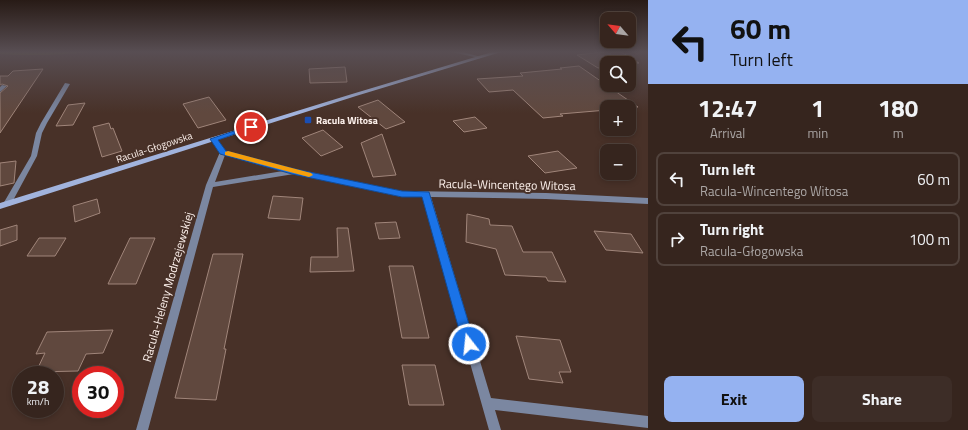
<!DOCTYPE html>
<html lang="en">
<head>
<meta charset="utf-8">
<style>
	:root { --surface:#36251e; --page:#3d2d27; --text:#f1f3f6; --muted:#aaa5a4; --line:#50423c; --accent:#95b2f1 }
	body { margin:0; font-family:"Titillium Web",sans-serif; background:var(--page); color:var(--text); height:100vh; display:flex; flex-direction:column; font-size:15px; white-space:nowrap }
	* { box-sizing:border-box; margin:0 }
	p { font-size:13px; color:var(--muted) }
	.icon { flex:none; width:22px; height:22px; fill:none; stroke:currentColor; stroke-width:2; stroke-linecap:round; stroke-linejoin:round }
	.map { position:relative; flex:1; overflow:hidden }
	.details { display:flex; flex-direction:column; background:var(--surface); width:320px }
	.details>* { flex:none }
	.banner { background:#95b2f1; color:#111; overflow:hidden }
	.needle { width:26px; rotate:298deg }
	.buttons { position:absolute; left:600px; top:12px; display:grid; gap:8px }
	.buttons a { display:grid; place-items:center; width:36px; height:36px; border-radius:8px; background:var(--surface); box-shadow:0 2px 6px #0003,0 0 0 1px var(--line); font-size:20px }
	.speed { position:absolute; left:12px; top:366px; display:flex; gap:8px; font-size:20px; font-weight:700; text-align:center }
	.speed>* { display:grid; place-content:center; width:52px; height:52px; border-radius:50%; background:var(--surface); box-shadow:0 2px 6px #0003,0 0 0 1px var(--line); line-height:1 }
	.speed small { font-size:10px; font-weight:400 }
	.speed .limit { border:6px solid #d22; background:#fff; color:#111 }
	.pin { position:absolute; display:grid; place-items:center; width:34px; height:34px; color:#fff; margin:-17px; border:2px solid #fff; border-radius:50%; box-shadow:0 1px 4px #0007 }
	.me { position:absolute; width:44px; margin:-22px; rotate:344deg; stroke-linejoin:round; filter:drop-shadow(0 0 3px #0008) }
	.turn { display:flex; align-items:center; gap:14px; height:84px; padding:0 16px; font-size:18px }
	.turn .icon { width:52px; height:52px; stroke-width:2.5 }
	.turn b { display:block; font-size:28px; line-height:34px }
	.eta { display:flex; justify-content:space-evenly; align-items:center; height:68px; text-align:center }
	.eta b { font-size:24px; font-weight:700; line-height:28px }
	.button { display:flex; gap:8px; margin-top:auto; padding:8px 16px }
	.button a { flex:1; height:46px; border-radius:8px; background:var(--accent); color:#111; font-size:16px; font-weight:700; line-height:46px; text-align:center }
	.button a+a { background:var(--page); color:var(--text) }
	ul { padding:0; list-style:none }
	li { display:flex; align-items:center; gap:12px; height:54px; margin:0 8px 6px; padding:0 8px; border:2px solid var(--line); border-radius:8px }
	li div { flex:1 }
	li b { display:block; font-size:15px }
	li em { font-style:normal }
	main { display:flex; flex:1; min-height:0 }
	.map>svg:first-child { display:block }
</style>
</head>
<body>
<main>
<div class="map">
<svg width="648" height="430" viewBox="0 0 648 430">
	<rect width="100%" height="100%" fill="#483128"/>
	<path fill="#67681f" d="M0,52h90c-30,3 -60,4 -90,2z"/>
	<path fill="#60483e" stroke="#a0857a" d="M603,52h18l18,11h-32v4l-9,1 -21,-13z
		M579,66l59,41h-31v3l-47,4 3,2 -20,2 -30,-28 -24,2 -12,-13 46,-3 -3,-3 42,-4 -2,-1z
		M345,67l2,15 -37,1 -1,-14z
		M43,69l-43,64v-40l8,-7 -6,-2 -2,1v-9h8l5,-5z
		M209,97l17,23 -28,8 -15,-24z
		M378,100l27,22 -19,7 -28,-22z
		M85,103l-12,22 -17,1 12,-21z
		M475,117l12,11 -23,4 -11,-11z
		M109,123l2,6 2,-1 9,23 -20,6 -9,-30z
		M323,130l20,17 -22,9 -19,-18z
		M382,134l14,41 -23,2 -12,-34z
		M558,151l19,17 -32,5 -17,-17z
		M16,161l-2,22 -14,3v-23z
		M273,196l30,2 -3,22 -32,-2z
		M97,199l3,14 -25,9 -2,-16z
		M467,214l22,5 1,6 22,1 11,26h29l14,30 -18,-1 -2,-4 -41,-2 -9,-26 -30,-7z
		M396,222l4,16 -21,1 -4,-16z
		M17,225v15l-17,6v-16z
		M337,228h11l6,43 -44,1 1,-15h27z
		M594,231l37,3 12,19 -37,-3z
		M39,238h27l-11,18h-28z
		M130,238h25l-19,46h-28z
		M213,254h30l-19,95h2l-10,51 -41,-2z
		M389,266h24l16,72h-27z
		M113,330l-10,23 -17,1 -8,17 -42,1 9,-19 -9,1 11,-22z
		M516,336l44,4 11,32h-12l4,11 -34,-4z
		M402,365h33l9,40h-35z"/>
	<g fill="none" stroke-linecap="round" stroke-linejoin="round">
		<path fill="#7b87a1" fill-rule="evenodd" d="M452,52h11l18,5 -2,1z
			M65,83l5,1 -23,39 -5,10 -5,23 -27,50h-6l-1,-2 28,-48 5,-23 5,-10z
			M2,85l5,1 -7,6v-5z
			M214,137l2,1 9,13 70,19 107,21 144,2 102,5v6l-102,-5 -115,-2 60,201 157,18v12l-153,-18 6,20h-12l-66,-233h-21l-108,-23 -81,13 -65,243h-12l70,-245 14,-33 -9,-13zM225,155l58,16 -68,11z"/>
		<path fill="#a1b3dd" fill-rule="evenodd" d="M492,52h9l-145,44 -356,113v-6l352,-109z"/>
	</g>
	<linearGradient id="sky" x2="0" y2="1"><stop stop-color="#281b16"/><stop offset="0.46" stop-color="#584e53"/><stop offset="1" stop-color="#584e53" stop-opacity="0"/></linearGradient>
	<rect width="648" height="113" fill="url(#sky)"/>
	<path fill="#1a73e8" stroke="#114b97" d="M249,126l6,1 -37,13 8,11 69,18 107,22 27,1 46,152 -2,4 -4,2 -4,-2 -2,-4 -41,-147h-20l-110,-23 -72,-20 -10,-15z"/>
	<path fill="#f59e0b" d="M228,151l83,22 2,2 -4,2 -84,-22v-3z"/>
	<rect fill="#1a4fb4" stroke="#483128" stroke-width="1.5" x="304" y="116" width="8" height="8" rx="2"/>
	<g text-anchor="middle" stroke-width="4" stroke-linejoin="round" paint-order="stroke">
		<g font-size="10" font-weight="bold" fill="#fef2ed" stroke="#483128" text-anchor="start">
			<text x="316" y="124">Racula Witosa</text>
		</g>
		<g font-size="10" fill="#fef2ed" stroke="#483128">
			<text transform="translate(154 147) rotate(-18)" y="4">Racula-Głogowska</text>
		</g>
		<g font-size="12" fill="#fef2ed" stroke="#483128">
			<text transform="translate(507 185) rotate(1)" y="4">Racula-Wincentego Witosa</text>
			<text transform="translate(168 287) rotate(-74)" y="4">Racula-Heleny Modrzejewskiej</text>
		</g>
	</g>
</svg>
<div class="buttons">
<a><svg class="needle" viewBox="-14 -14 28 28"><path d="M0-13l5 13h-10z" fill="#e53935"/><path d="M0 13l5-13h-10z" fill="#aaa5a4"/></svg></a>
<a><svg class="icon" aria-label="search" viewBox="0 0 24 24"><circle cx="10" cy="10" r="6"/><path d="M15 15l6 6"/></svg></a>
<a>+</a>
<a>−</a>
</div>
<div class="speed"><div>28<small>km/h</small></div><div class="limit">30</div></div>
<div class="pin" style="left:251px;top:127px;background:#d93025"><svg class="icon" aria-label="arrive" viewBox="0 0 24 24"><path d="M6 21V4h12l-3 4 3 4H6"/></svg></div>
<svg class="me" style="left:469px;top:344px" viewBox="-20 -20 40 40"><circle r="17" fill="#1a73e8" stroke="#fff" stroke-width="3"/><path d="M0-11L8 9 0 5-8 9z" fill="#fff"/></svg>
</div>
<section class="details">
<div class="banner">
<div class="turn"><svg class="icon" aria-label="left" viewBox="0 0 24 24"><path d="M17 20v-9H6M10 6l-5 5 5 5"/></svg><div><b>60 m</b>Turn left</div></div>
</div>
<div class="eta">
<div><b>12:47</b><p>Arrival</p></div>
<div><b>1</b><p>min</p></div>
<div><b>180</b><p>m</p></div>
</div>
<ul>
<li><svg class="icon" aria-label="left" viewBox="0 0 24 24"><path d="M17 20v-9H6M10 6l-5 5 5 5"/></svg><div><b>Turn left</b><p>Racula-Wincentego Witosa</p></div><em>60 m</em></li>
<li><svg class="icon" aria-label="right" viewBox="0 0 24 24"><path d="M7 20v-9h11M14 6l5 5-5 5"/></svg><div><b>Turn right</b><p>Racula-Głogowska</p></div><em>100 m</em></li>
</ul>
<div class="button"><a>Exit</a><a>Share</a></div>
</section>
</main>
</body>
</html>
